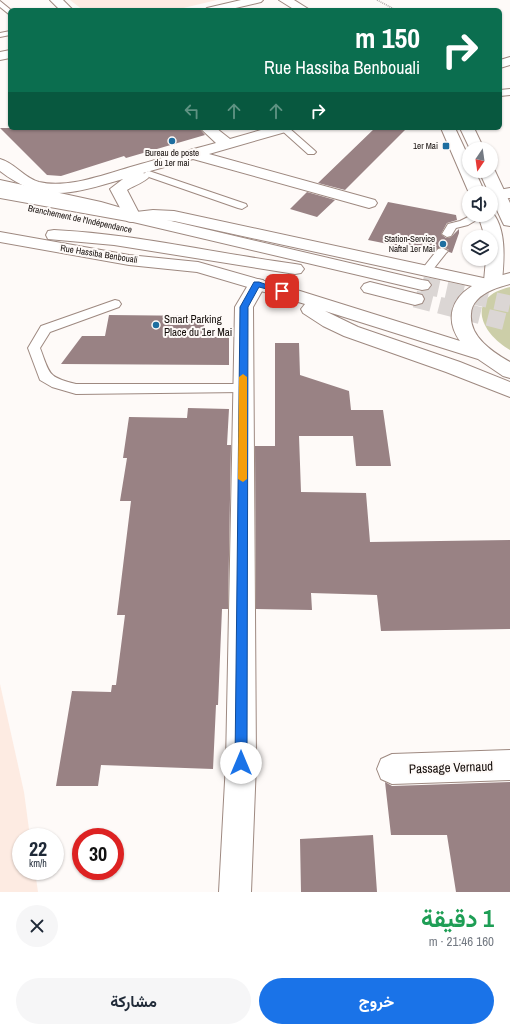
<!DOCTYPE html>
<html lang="ar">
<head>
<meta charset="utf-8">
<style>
	:root { --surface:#fff; --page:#f6f6f7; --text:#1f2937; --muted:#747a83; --accent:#1a73e8 }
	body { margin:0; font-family:"Archivo Narrow",Vazirmatn,sans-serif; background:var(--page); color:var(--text); direction:rtl; height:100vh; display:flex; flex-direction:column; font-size:15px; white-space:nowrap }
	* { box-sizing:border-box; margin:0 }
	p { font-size:13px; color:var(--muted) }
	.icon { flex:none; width:22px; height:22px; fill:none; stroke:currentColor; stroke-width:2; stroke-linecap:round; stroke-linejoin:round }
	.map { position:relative; height:892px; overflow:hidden; direction:ltr }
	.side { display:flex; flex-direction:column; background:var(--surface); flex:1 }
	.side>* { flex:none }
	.banner { position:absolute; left:8px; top:8px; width:494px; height:122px; border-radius:6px; box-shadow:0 1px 3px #0004; direction:rtl; background:#0b6e4f; color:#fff; overflow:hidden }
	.needle { width:26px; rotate:193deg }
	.buttons { position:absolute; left:462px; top:142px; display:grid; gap:8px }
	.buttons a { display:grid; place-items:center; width:36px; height:36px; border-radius:50%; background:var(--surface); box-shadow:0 1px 3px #0004; font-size:20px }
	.speed { position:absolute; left:12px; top:828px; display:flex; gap:8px; font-size:20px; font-weight:700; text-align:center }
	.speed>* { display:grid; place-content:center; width:52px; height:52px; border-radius:50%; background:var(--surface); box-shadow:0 1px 3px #0004; line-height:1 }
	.speed small { font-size:10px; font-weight:400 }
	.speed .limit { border:6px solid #d22; background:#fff; color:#111 }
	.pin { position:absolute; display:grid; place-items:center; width:34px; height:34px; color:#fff; margin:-17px; border-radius:8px; box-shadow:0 2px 6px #0006 }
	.me { position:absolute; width:44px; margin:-22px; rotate:0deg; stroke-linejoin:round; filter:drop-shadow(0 0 3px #0008) }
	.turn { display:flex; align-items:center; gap:14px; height:84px; padding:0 16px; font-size:18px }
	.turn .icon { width:52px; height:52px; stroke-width:2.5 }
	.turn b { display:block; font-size:28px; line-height:34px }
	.lanes { display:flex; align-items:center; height:38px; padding:0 16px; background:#0003; justify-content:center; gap:20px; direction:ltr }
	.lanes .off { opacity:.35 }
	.round { display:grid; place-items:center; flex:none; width:42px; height:42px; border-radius:21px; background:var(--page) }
	.overview { display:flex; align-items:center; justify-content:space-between; height:68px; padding:0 16px }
	h1 { font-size:24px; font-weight:700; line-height:30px; color:#1e9e55 }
	.primary-button { display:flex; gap:8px; margin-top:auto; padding:8px 16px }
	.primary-button a { flex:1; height:46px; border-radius:24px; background:var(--accent); color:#fff; font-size:16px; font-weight:700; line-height:46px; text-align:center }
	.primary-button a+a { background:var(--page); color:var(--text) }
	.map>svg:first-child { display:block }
</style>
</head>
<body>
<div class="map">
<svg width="510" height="892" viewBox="0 0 510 892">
	<rect width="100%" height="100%" fill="#fefaf8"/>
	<path fill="#fdebe2" d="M70,0h147l-42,10h-92z
		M0,684l24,108 6,45h-9v34h14l3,21h-38z"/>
	<path fill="#cccea8" d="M510,287v63c-31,-18 -44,-53 0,-63z"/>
	<path fill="#998284" d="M0,128h199l6,7 -79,23 -2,-2 -63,20 -14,-1z
		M375,128h32l-62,62 -27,-7z
		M307,192l28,8 -18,17 -27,-8z
		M388,202l68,13 1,5 -10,3 -6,11 5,4 5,-1 8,-8v4l-7,20 -3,-1v-2l-6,-3 -7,3 -37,-7 -1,3 -30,-6z
		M109,315l96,1 -2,21h26v28l-168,-1 21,-28h23z
		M275,343h24l1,32 49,16 2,19h32l8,56h-35l-3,-30h-54l2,56 65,1 4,49 140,-2v89l-129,2 -4,-36 -66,-2 1,17 -56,-1 -1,-163h20z
		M188,408l41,1 -2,36h4l-3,164h-6l-4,96h-2l-3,64 -112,-4 -3,21h-42l16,-95 39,1 1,-7h4l9,-70h-8l14,-114h-11l7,-43h-4l6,-41 58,1z
		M385,782l7,4 118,-4v110h-54l-9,-57h-56z
		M373,835l4,57h-76l-1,-53z"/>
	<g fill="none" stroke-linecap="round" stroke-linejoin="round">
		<path stroke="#dbd6d4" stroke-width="17" stroke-dasharray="17 8" stroke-linecap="butt" d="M422,285l88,19
			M415,299l95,24"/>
		<g stroke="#9e8980" stroke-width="2">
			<path id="service" d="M0,1l11,9 -1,5 -10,-8z
				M10,31v4l-10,2v-4z
				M510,89v6l-10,1v-6z
				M279,128h10l25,22 2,2 -2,2h-6z
				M149,171l97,33 1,2 -5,3 -4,-1 -92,-32 -2,-2 2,-2z
				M472,215h13l-17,10 -12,3 -5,8 -4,1 -5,-3 6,-10 12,-3z
				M442,248l6,3 -2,2 -15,19h-8l-2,-2 2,-2 15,-19z
				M115,300l4,1 2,3 -2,3 -69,25 -10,16c10,26 7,29 36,36h167l5,1 2,3 -2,3 -5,1 -167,2 -24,-7 -12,-7 -12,-32 13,-22z"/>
		</g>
		<g stroke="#9e8980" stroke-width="2">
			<path id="pedestrian" d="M510,188v10l-12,1 -5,-2 -2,-2 2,-4z"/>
		</g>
		<g stroke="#9e8980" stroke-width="2">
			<path id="minor" d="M50,0h13l10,10h-13z
				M241,0h22l-2,2 -34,8h-22l2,-2z
				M10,50v8l-10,2v-8z
				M510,57v8l-10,3v-8z
				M200,128h16l14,11 38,-11h23l-2,3 -80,23 166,46 2,3 -2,3 -6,2 -176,-49 -50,14 3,1 3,3c-4,5 -16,9 -22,13l14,27 -2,4 -6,1 -6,-1 -17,-32 13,-10c-49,14 -79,26 -123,-8v-12c15,4 24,19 39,23 29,7 67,-8 95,-16 28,-8 55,-16 82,-23z
				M257,279l6,1 3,4 -13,23 3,456 -5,129h-32l7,-129 9,-456 16,-27z
				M510,750v30l-118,4 -11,-5 -4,-10 4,-10 11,-5z"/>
		</g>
		<g stroke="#9e8980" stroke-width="2">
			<path id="tertiary" d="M279,0h15l16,10h-15z
				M441,128h14l14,30v13h6l10,22h-16z
				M460,128h14l10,21h-14z
				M491,167l4,4 15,32v23l-6,-1 -2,-4 -11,-24v-4h-2l-10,-22h12z
				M491,211c16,17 13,49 11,70l-3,4 -6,1 -6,-1 -3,-4 2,-22h5v-22h-6l-7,-22h13z"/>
		</g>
		<g stroke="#9e8980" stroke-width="2">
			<path id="primary" d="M153,210l21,1 314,68 22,-6v11c-11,3 -25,7 -33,16 -4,4 -6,9 -6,14 -2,23 22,38 39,48v16l-7,-2 -25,-17 -153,-48 33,16 102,35 50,20v15l-64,-25 -102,-36 -21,-10 -20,-13 -2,-4 4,-5 -108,-32 -68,-7 -129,-23v-10l129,23 69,7 102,29 160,50c-15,-21 -9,-42 12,-55l-298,-65 -21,-1 -20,2 -6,-1 -2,-4 2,-4z"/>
		</g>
		<g stroke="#9e8980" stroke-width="2">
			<path id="trunk" d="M0,188l133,24 289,68 6,1 3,4 -3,4 -6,1 -289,-68 -133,-24z
				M54,230c81,4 160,23 241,34l6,1 3,4 -3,4 -6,1 -181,-29 -66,-6 -2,-4 2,-4z
				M370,282l52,13 2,4 -2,4 -7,2 -51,-13 -3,-4 3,-4z"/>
		</g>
		<g stroke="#9e8980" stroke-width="2">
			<path id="motorway" d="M0,180l101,22 38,11 2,4 -2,4 -6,1 -36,-11 -97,-21z"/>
		</g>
		<path stroke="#ada7a5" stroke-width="1.5" stroke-dasharray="1 1" stroke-linecap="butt" d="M377,0l19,10"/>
		<use href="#service" fill="#fff" fill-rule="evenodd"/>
		<use href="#pedestrian" fill="#fff" fill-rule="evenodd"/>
		<use href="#minor" fill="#fff" fill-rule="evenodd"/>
		<use href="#tertiary" fill="#fff" fill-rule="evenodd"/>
		<use href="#primary" fill="#fff" fill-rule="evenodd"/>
		<use href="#trunk" fill="#fff" fill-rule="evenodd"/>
		<use href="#motorway" fill="#fff" fill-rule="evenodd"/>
	</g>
	<path fill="#1a73e8" stroke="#114b97" d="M254,282h5l26,9 -3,2 -23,-6 -11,20 -1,456 -1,4 -5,2 -4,-2 -2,-4 5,-456z"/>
	<path fill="#f59e0b" d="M243,374l4,3v102l-4,3 -5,-3 1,-102z"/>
	<g fill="#1e6ea0" stroke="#fefaf8" stroke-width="1.5">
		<circle cx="172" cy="141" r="4"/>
		<rect x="442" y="142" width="8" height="8" rx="2"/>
		<circle cx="443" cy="244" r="4"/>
		<circle cx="156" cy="325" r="4"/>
	</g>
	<g text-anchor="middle" stroke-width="4" stroke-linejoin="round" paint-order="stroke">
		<g font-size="9" fill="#130c09" stroke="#fefaf8" text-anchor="end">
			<text x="438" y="149">1er Mai</text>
			<text x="172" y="156" text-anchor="middle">Bureau de poste<tspan x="172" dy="10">du 1er mai</tspan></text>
			<text x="435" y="242">Station-Service<tspan x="435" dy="10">Naftal 1er Mai</tspan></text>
		</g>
		<g font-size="9" fill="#130c09" stroke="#fefaf8">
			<text transform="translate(80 219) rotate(12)" y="3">Branchement de l'Indépendance</text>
			<text transform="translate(99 254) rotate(9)" y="3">Rue Hassiba Benbouali</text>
		</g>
		<g font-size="11" fill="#130c09" stroke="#fefaf8" text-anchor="start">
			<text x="164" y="323">Smart Parking<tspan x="164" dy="13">Place du 1er Mai</tspan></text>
		</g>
		<g font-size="13" fill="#130c09" stroke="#fefaf8">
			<text transform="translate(451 767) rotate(-2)" y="5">Passage Vernaud</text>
		</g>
	</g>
</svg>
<div class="buttons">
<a><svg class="needle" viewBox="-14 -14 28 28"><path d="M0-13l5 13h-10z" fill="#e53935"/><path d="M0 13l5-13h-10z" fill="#747a83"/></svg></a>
<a><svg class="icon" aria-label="sound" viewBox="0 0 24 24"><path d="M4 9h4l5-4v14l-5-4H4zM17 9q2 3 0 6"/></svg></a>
<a><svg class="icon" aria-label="layers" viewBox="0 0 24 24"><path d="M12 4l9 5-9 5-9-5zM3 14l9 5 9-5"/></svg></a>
</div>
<div class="speed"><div>22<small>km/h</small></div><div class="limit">30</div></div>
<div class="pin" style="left:282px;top:291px;background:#d93025"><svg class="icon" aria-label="arrive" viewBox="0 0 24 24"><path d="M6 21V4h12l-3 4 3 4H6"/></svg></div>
<svg class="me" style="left:241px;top:763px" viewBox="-20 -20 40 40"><circle r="19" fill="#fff"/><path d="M0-13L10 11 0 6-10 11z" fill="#1a73e8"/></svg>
<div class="banner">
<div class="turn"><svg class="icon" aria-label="right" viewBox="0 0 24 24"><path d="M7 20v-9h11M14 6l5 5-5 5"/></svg><div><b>150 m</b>Rue Hassiba Benbouali</div></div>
<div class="lanes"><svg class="icon off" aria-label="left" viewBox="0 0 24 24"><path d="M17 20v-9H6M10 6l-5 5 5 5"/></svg><svg class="icon off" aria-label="ahead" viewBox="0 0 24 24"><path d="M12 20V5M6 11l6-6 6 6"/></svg><svg class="icon off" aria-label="ahead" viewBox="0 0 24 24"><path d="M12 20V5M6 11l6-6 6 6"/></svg><svg class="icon" aria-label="right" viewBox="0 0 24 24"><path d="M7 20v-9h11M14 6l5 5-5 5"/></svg></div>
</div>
</div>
<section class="side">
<div class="overview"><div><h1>1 دقيقة</h1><p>160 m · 21:46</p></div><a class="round"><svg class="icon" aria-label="close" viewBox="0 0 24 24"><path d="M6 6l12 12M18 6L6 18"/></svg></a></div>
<div class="primary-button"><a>خروج</a><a>مشاركة</a></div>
</section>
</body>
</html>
